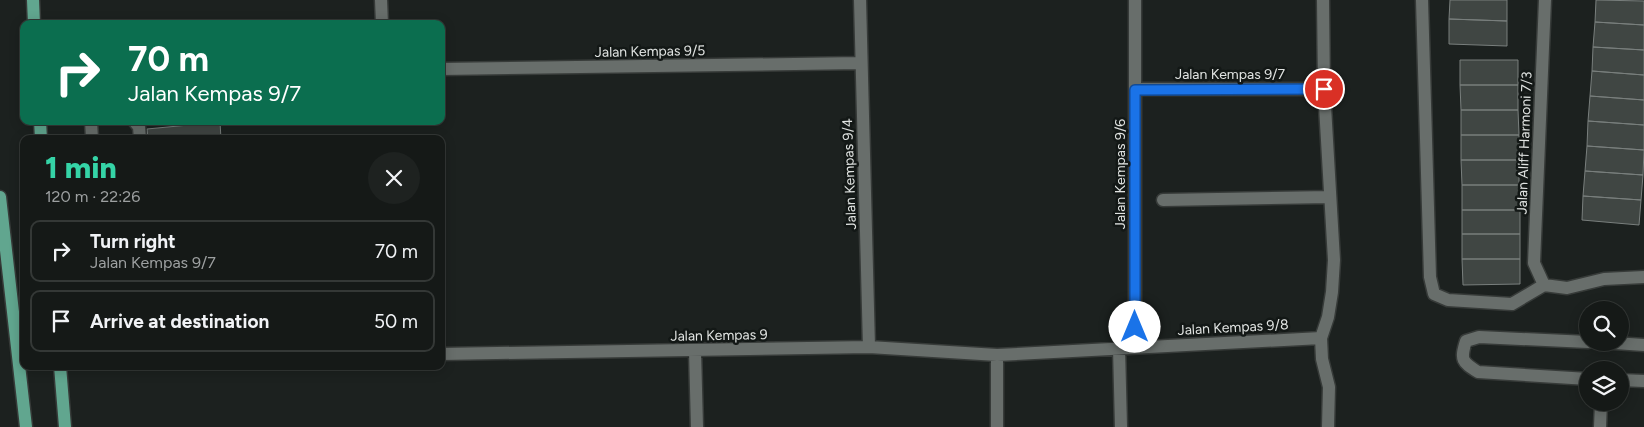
<!DOCTYPE html>
<html lang="en">
<head>
<meta charset="utf-8">
<style>
	:root { --surface:#151917; --page:#1e2220; --text:#f1f3f6; --muted:#9da0a1; --line:#343836; --accent:#35d4a7 }
	body { margin:0; font-family:Figtree,sans-serif; background:var(--page); color:var(--text); height:100vh; display:flex; flex-direction:column; font-size:19px; white-space:nowrap }
	* { box-sizing:border-box; margin:0 }
	p { font-size:16px; color:var(--muted) }
	.icon { flex:none; width:28px; height:28px; fill:none; stroke:currentColor; stroke-width:2; stroke-linecap:round; stroke-linejoin:round }
	.map { position:relative; flex:1; overflow:hidden }
	.details { position:absolute; left:20px; top:135px; width:425px; height:235px; display:flex; flex-direction:column; background:var(--surface); border-radius:10px; box-shadow:0 2px 12px #0003,0 0 0 1px var(--line) }
	.details>* { flex:none }
	.top-card { position:absolute; left:20px; top:20px; width:425px; height:105px; border-radius:10px; box-shadow:0 2px 12px #0003,0 0 0 1px var(--line); background:#0b6e4f; color:#fff; overflow:hidden }
	.tools { position:absolute; left:1579px; top:301px; display:grid; gap:10px }
	.tools a { display:grid; place-items:center; width:50px; height:50px; border-radius:50%; background:var(--surface); box-shadow:0 2px 12px #0003,0 0 0 1px var(--line); font-size:25px }
	.pin { position:absolute; display:grid; place-items:center; width:42px; height:42px; color:#fff; margin:-21px; border:2px solid #fff; border-radius:50%; box-shadow:0 1px 5px #0007 }
	.me { position:absolute; width:55px; margin:-28px; rotate:0deg; stroke-linejoin:round; filter:drop-shadow(0 0 4px #0008) }
	.turn { display:flex; align-items:center; gap:18px; height:105px; padding:0 25px; font-size:22px }
	.turn .icon { width:65px; height:65px; stroke-width:2.5 }
	.turn b { display:block; font-size:35px; line-height:42px }
	.round { display:grid; place-items:center; flex:none; width:52px; height:52px; border-radius:26px; background:var(--page) }
	.overview { display:flex; align-items:center; justify-content:space-between; height:85px; padding:0 25px }
	h1 { font-size:30px; font-weight:800; line-height:38px; color:var(--accent) }
	ul { padding:0; list-style:none }
	li { display:flex; align-items:center; gap:15px; height:62px; margin:0 10px 8px; padding:0 15px; border:2px solid var(--line); border-radius:10px }
	li div { flex:1 }
	li b { display:block; font-size:19px }
	li em { font-style:normal }
	.map>svg:first-child { display:block }
</style>
</head>
<body>
<div class="map">
<svg width="1644" height="427" viewBox="0 0 1644 427">
	<rect width="100%" height="100%" fill="#1c211f"/>
	<path fill="#404643" stroke="#797f7d" d="M1450,0h57v21l-58,-2z
		M1596,0l48,1v24l-49,-3z
		M1449,19l58,2v25l-58,-2z
		M1595,22l49,3v25l-51,-3z
		M1593,47l51,3v25l-52,-4z
		M1460,60h58v25h-58z
		M1592,71l52,4v25l-54,-4z
		M1460,85h58v25h-57z
		M1590,96l54,4v25l-56,-4z
		M1461,110h57l1,25h-58z
		M1588,121l56,4v25l-57,-4z
		M220,122l1,17h-73l-1,-10z
		M1461,135h58v25h-58z
		M1587,146l57,4 -1,25 -58,-4z
		M1461,160h58v25h-57z
		M1585,171l58,4 -2,25 -58,-4z
		M1462,185h57l1,25h-58z
		M1583,196l58,4 -2,25 -57,-5z
		M1462,210h58v24h-58z
		M1462,234h58v25h-58z
		M1462,259h58v25l-57,1z"/>
	<g fill="none" stroke-linecap="round" stroke-linejoin="round">
		<g stroke="#373b39" stroke-width="15">
			<path id="minor" d="M381,0l1,24
				M860,0l9,347
				M1323,0l1,89 10,171 -2,32 -4,25 -7,21 1,21 7,28 -1,40
				M1422,0l8,277 4,17 14,6 64,4 32,-19
				M441,69l419,-6
				M1135,89h189
				M91,121l1,18
				M134,121l5,6 1,12
				M1163,200l167,-3
				M1544,285l-10,-22 11,-263
				M1544,285l23,3 37,-9 40,-2
				M1588,342l-109,-5 -13,4c-6,19 -4,21 12,31l110,7
				M1600,342l44,3
				M1135,347v-347
				M1119,348l2,79
				M695,351l2,76
				M441,354l428,-7 128,8 324,-17
				M997,355v72
				M1620,380l24,1
				M1600,427l1,-25"/>
		</g>
		<g stroke="#373b39" stroke-width="15">
			<path id="major" d="M33,0l1,24
				M40,121l1,18
				M0,197l26,230
				M60,366l5,61"/>
		</g>
		<use href="#minor" stroke="#686e6b" stroke-width="12"/>
		<use href="#major" stroke="#61a68f" stroke-width="12"/>
	</g>
	<g fill="none" stroke-linecap="round" stroke-linejoin="round">
		<g stroke="#114b97" stroke-width="12">
			<path id="route" d="M1135,327v-237l189,-1"/>
		</g>
		<use href="#route" stroke="#1a73e8" stroke-width="9"/>
	</g>
	<g text-anchor="middle" stroke-width="5" stroke-linejoin="round" paint-order="stroke">
		<g font-size="14" fill="#e1e4e2" stroke="#131816">
			<text transform="translate(650 51) rotate(-1)" y="5">Jalan Kempas 9/5</text>
			<text x="1230" y="79">Jalan Kempas 9/7</text>
			<text transform="translate(1524 143) rotate(-88)" y="5">Jalan Aliff Harmoni 7/3</text>
			<text transform="translate(849 174) rotate(-92)" y="5">Jalan Kempas 9/4</text>
			<text transform="translate(1120 174) rotate(-90)" y="5">Jalan Kempas 9/6</text>
			<text transform="translate(1233 327) rotate(-3)" y="5">Jalan Kempas 9/8</text>
			<text transform="translate(719 335) rotate(-1)" y="5">Jalan Kempas 9</text>
		</g>
	</g>
</svg>
<div class="tools">
<a><svg class="icon" aria-label="search" viewBox="0 0 24 24"><circle cx="10" cy="10" r="6"/><path d="M15 15l6 6"/></svg></a>
<a><svg class="icon" aria-label="layers" viewBox="0 0 24 24"><path d="M12 4l9 5-9 5-9-5zM3 14l9 5 9-5"/></svg></a>
</div>
<div class="pin" style="left:1324px;top:89px;background:#d93025"><svg class="icon" aria-label="arrive" viewBox="0 0 24 24"><path d="M6 21V4h12l-3 4 3 4H6"/></svg></div>
<svg class="me" style="left:1135px;top:327px" viewBox="-20 -20 40 40"><circle r="19" fill="#fff"/><path d="M0-13L10 11 0 6-10 11z" fill="#1a73e8"/></svg>
<div class="top-card">
<div class="turn"><svg class="icon" aria-label="right" viewBox="0 0 24 24"><path d="M7 20v-9h11M14 6l5 5-5 5"/></svg><div><b>70 m</b>Jalan Kempas 9/7</div></div>
</div>
<section class="details">
<div class="overview"><div><h1>1 min</h1><p>120 m · 22:26</p></div><a class="round"><svg class="icon" aria-label="close" viewBox="0 0 24 24"><path d="M6 6l12 12M18 6L6 18"/></svg></a></div>
<ul>
<li><svg class="icon" aria-label="right" viewBox="0 0 24 24"><path d="M7 20v-9h11M14 6l5 5-5 5"/></svg><div><b>Turn right</b><p>Jalan Kempas 9/7</p></div><em>70 m</em></li>
<li><svg class="icon" aria-label="arrive" viewBox="0 0 24 24"><path d="M6 21V4h12l-3 4 3 4H6"/></svg><div><b>Arrive at destination</b></div><em>50 m</em></li>
</ul>
</section>
</div>
</body>
</html>
